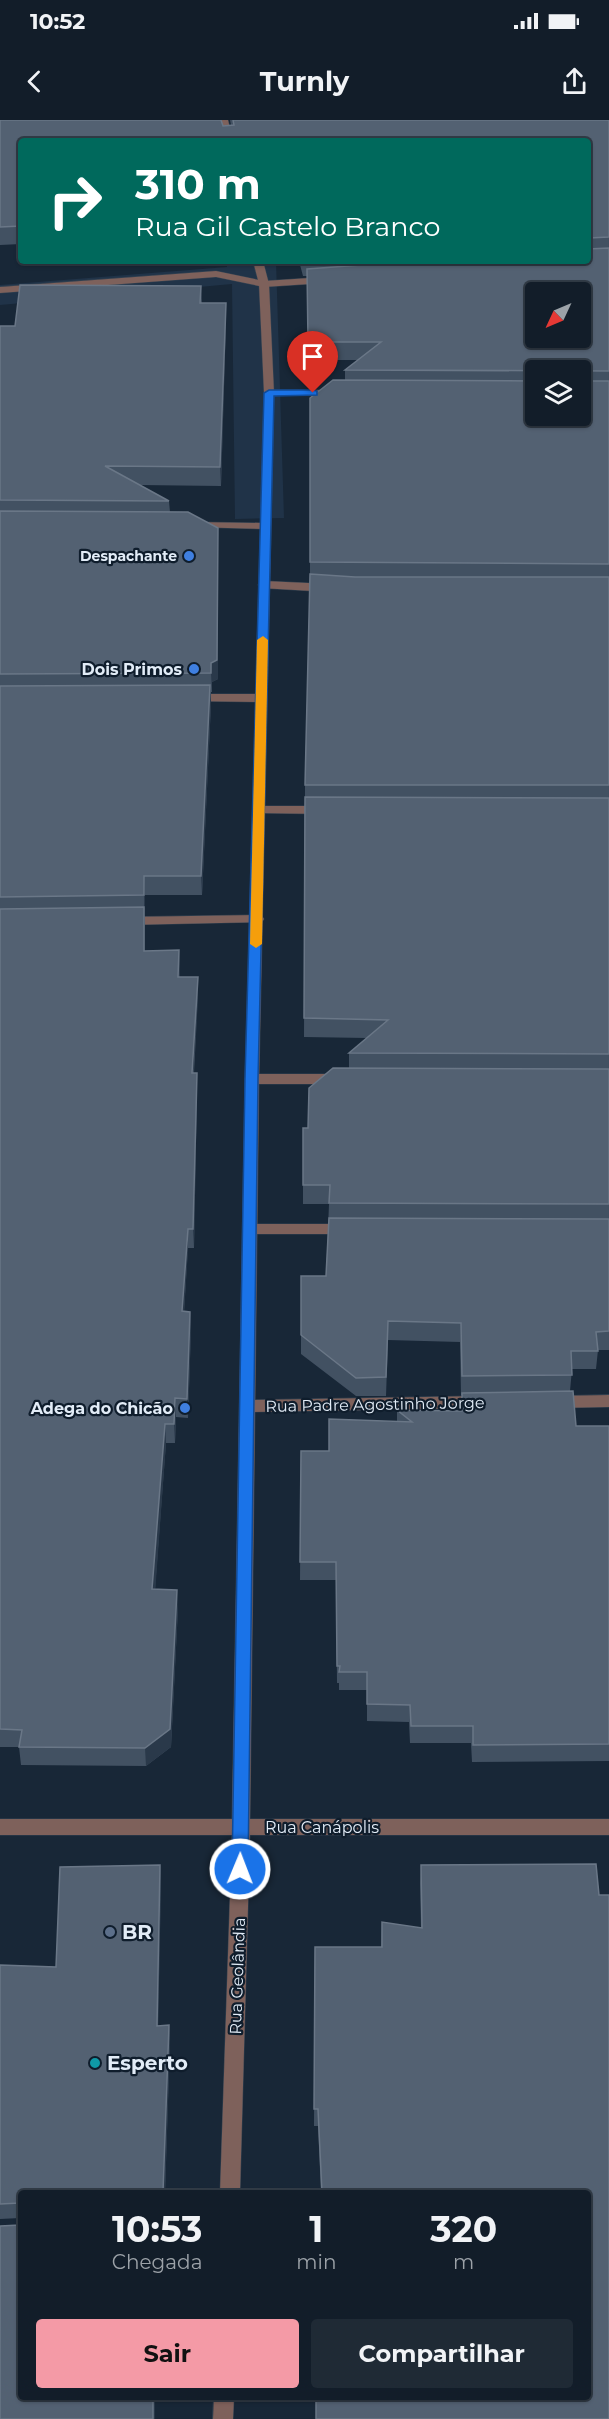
<!DOCTYPE html>
<html lang="pt">
<head>
<meta charset="utf-8">
<style>
	:root { --surface:#121d29; --page:#1f2a35; --text:#f1f3f6; --muted:#9ca2a8; --line:#313b46; --accent:#f49aa6 }
	body { margin:0; font-family:Montserrat,sans-serif; background:var(--page); color:var(--text); height:100vh; display:flex; flex-direction:column; font-size:22px; white-space:nowrap }
	* { box-sizing:border-box; margin:0 }
	p { font-size:20px; color:var(--muted) }
	.icon { flex:none; width:33px; height:33px; fill:none; stroke:currentColor; stroke-width:2; stroke-linecap:round; stroke-linejoin:round }
	.map { position:relative; flex:1; overflow:hidden }
	.side { position:absolute; left:18px; top:2070px; width:573px; height:210px; display:flex; flex-direction:column; background:var(--surface); border-radius:6px; box-shadow:0 2px 4px #0004,0 0 0 2px var(--line) }
	.side>* { flex:none }
	.hud { position:absolute; left:18px; top:18px; width:573px; height:126px; border-radius:6px; box-shadow:0 2px 4px #0004,0 0 0 2px var(--line); background:#00695c; color:#fff; overflow:hidden }
	.needle { width:39px; rotate:226deg }
	.fabs { position:absolute; left:525px; top:162px; display:grid; gap:12px }
	.fabs a { display:grid; place-items:center; width:66px; height:66px; border-radius:6px; background:var(--surface); box-shadow:0 2px 4px #0004,0 0 0 2px var(--line); font-size:30px }
	.pin { position:absolute; display:grid; place-items:center; width:51px; height:51px; color:#fff; margin:-62px -26px; border-radius:50% 50% 50% 0; rotate:-45deg; box-shadow:0 0 6px #0007 }
	.pin .icon { rotate:45deg }
	.me { position:absolute; width:66px; margin:-33px; rotate:1deg; stroke-linejoin:round; filter:drop-shadow(0 0 4px #0008) }
	.turn { display:flex; align-items:center; gap:21px; height:126px; padding:0 18px; font-size:27px }
	.turn .icon { width:78px; height:78px; stroke-width:2.5 }
	.turn b { display:block; font-size:42px; line-height:51px }
	.eta { display:flex; justify-content:space-evenly; align-items:center; height:102px; text-align:center }
	.eta b { font-size:36px; font-weight:700; line-height:42px }
	.cta { display:flex; gap:12px; margin-top:auto; padding:12px 18px }
	.cta a { flex:1; height:69px; border-radius:6px; background:var(--accent); color:#111; font-size:24px; font-weight:700; line-height:69px; text-align:center }
	.cta a+a { background:var(--page); color:var(--text) }
	.status { display:flex; justify-content:space-between; align-items:center; height:42px; padding:0 30px; background:var(--surface); direction:ltr }
	.status svg { height:16px; fill:currentColor }
	header { display:flex; justify-content:space-between; align-items:center; height:78px; padding:0 18px; background:var(--surface); font-size:27px; font-weight:700 }
	.map>svg:first-child { display:block }
</style>
</head>
<body>
<div class="status"><b>10:52</b><svg viewBox="0 0 49 12"><path d="M0 12V9h3v3zM5 12V6h3v6zM10 12V3h3v9zM15 12V0h3v12zM26 1h20v11H26zM47 4h2v5h-2z"/></svg></div>
<header><svg class="icon" aria-label="back" viewBox="0 0 24 24"><path d="M15 5l-7 7 7 7"/></svg>Turnly<svg class="icon" aria-label="share" viewBox="0 0 24 24"><path d="M12 15V3M7 8l5-5 5 5M5 13v7h14v-7"/></svg></header>
<div class="map">
<svg width="609" height="2299" viewBox="0 0 609 2299">
	<rect width="100%" height="100%" fill="#182737"/>
	<path fill="#203348" d="M227,141h49l8,257 -49,1 -3,-235 -232,21v-20l227,-18z"/>
	<g fill="none" stroke-linecap="round" stroke-linejoin="round">
		<g stroke="#344352" stroke-width="1">
			<path id="service" d="M250,1104h99l5,1 2,4 -2,4 -5,1h-99l-5,-1 -2,-4 2,-4z"/>
		</g>
		<g stroke="#344352" stroke-width="1">
			<path id="minor" d="M216,151l48,10 61,-4 5,3 -5,3 -61,4 -48,-10 -216,16v-6z
				M269,270h66l5,3 -5,3 -70,-1v-4z
				M193,402l72,1 6,3 -6,3 -76,-2v-4z
				M264,461l66,3 6,4 -6,4 -70,-4 -2,-3z
				M192,574h69l6,4 -6,4 -73,-1 -2,-3z
				M259,686h66l6,4 -6,4 -71,-1 -1,-3z
				M257,795l5,1 2,3 -2,3 -137,3 -7,-4 7,-4z
				M252,954h87l7,5 -7,5h-87l-7,-5z
				M609,1275v12l-54,1 -6,-2 -2,-4 2,-4 6,-2z
				M480,1276l6,2 2,4 -2,4 -6,2 -231,4 -6,-2 -2,-4 2,-4 6,-2z"/>
		</g>
		<g stroke="#344352" stroke-width="1">
			<path id="tertiary" d="M218,0h10l5,21h-10z
				M253,141h10l6,23 5,109 -15,686 -9,740h359v16h-359l-10,358h-20l12,-358h-232v-16h232l13,-740 19,-686 -5,-109z
				M214,2277h20l-1,22h-20z"/>
		</g>
		<use href="#service" fill="#7e615b" fill-rule="evenodd"/>
		<use href="#minor" fill="#7e615b" fill-rule="evenodd"/>
		<use href="#tertiary" fill="#7e615b" fill-rule="evenodd"/>
	</g>
	<path fill="#425162" fill-rule="evenodd" d="M0,0l223,6 8,-1 -1,-5h379v1230h-11l-2,19h-24l-2,22 6,35h33v335l-137,1 -1,-19h-61l-1,-21 -42,-1v-31h-28v-7h-2l-1,-103h-36l1,-129h28l68,-29v-12l64,1 1,-16h-1l-1,-53 -72,-2 -2,56h-30l-55,-42v-78h25l3,-72h-26v-76h5l41,-60v-15l18,-15 -63,-1 1,-252 5,-211v-176l35,-18v-10l13,-10h-50l-1,-84h-4l-4,-15h289v-120h-567v103l-21,1zM536,250h44v46h-44z
		M201,166l1,17 24,19 -5,164 -82,-1 30,16 1,11 48,35v132l-6,3v10h-1v12l-9,191h-57l-1,19 1,37 34,-1 1,27 18,19 -4,77 3,19 -3,156h-6l-4,64h6l1,18 -3,88 -12,-1 -1,26h-9l-11,146 23,19 -7,139 -25,19 -125,-1 -2,-18h-19v-1421h15z
		M596,1744l3,31h10v524h-293v-22h272v-204h-267l-3,-67h-4l1,-179h66l1,-25 39,6 -1,-45 1,-18z
		M160,1745l1,16 -3,145 11,-1 1,16 -5,152h-144l-1,32v-7l-20,1v-254l56,2z"/>
	<path fill="#2a394a" d="M226,183v19l-5,164 -1,-19z
		M218,408v151l-6,3v10l-1,-19z
		M210,565l1,19 -9,191 -1,-19z
		M144,756l1,19v19l-1,-19z
		M144,787l1,19v44l-1,-19z
		M179,830l1,19 -1,27 -1,-19z
		M198,857v19l-6,96v-19z
		M197,953v19l-3,156 -1,-19z
		M188,1109v19l-5,82 -1,-19z
		M190,1192l1,18 -3,88 -1,-19z
		M175,1278l1,19 -1,26 -1,-19z
		M165,1304l1,19 -12,165 -2,-19z
		M177,1470l1,18 -7,139 -25,19 -1,-18z
		M160,1745l1,16 -3,160 -1,-15z
		M169,1905l1,16 -5,152h-2z
		M153,2277h2v22h-2z"/>
	<path fill="#536172" stroke="#6a7787" stroke-width="1.5" fill-rule="evenodd" d="M0,0h221l2,6 11,-1 -1,-5h376v117l-20,1 -1,2v-99h-567v85l-21,1z
		M609,128v123l-264,-1 36,-28h-73l-1,-73 109,-8h172v-12zM536,172h44v46h-44z
		M20,165l181,1 -1,17h26l-6,164 -115,-1 64,35 -169,-1v-174h15z
		M333,260l203,1v35h44v-36l1,1h28v183l-299,-2v-164z
		M0,391l188,1 30,16 -1,132 -6,3v10l-211,1z
		M310,454l45,3h254v208h-304z
		M210,565l-9,191h-57v19l-144,2v-211z
		M305,677l304,1v256l-260,-1 39,-33 -84,-2z
		M144,787v44l35,-1 -1,27h20l-6,96h5l-4,156h-5l-6,82 8,1 -3,87 -12,-1 -1,26h-9l-13,165 25,1 -7,139 -25,19 -126,-1 3,-17 -22,-1v-820z
		M333,948l276,1v135l-280,-1 1,-18h-27v-57h5l1,-40z
		M329,1098l280,1v112l-13,1 2,19h-27l1,24 -110,1 -1,-53 -73,-2 -2,56 -30,1 -55,-43v-59h25z
		M573,1271l3,35h33v318l-136,1v-19h-62l-1,-21 -43,-1v-32h-28l1,-6h-3l-1,-104h-36l1,-111h28v-32l83,3 -15,-12 65,1v-18z
		M596,1744l3,31h10v524h-293v-22h272v-204h-266l-4,-84h-4l1,-162h67v-25l40,6 -1,-63z
		M160,1745l-3,161 12,-1 -6,167h-36v1h-106v204h132v22h-153v-193l20,-1v-22l-20,1v-239l56,2 4,-100z"/>
	<path fill="#1a73e8" stroke="#114b97" stroke-width="1.5" d="M313,270l4,1v4l-43,1 -16,683 -10,790 -2,5 -6,2 -6,-2 -2,-5 13,-790 19,-686 5,-3z"/>
	<path fill="#f59e0b" d="M263,516l5,4 -6,304 -6,4 -6,-4 7,-304z"/>
	<g fill="#3f7fe0" stroke="#0f1d2c" stroke-width="2">
		<circle cx="189" cy="436" r="6"/>
		<circle cx="194" cy="549" r="6"/>
		<circle cx="185" cy="1288" r="6"/>
	</g>
	<circle fill="#5c6f8a" stroke="#0f1d2c" stroke-width="2" cx="110" cy="1812" r="6"/>
	<circle fill="#0f9aa8" stroke="#0f1d2c" stroke-width="2" cx="95" cy="1943" r="6"/>
	<g text-anchor="middle" stroke-width="4.5" stroke-linejoin="round" paint-order="stroke">
		<g font-size="14" font-weight="bold" fill="#e2ecf7" stroke="#0f1d2c" text-anchor="end">
			<text x="177" y="441">Despachante</text>
		</g>
		<g font-size="16" font-weight="bold" fill="#e2ecf7" stroke="#0f1d2c" text-anchor="end">
			<text x="182" y="555">Dois Primos</text>
			<text x="173" y="1294">Adega do Chicão</text>
		</g>
		<g font-size="16" fill="#e2ecf7" stroke="#0f1d2c">
			<text transform="translate(375 1284) rotate(-1)" y="6">Rua Padre Agostinho Jorge</text>
			<text x="322" y="1713">Rua Canápolis</text>
			<text transform="translate(237 1856) rotate(-88)" y="6">Rua Geolândia</text>
		</g>
		<g font-size="20" font-weight="bold" fill="#e2ecf7" stroke="#0f1d2c" text-anchor="start">
			<text x="122" y="1819">BR</text>
			<text x="107" y="1950">Esperto</text>
		</g>
	</g>
</svg>
<div class="fabs">
<a><svg class="needle" viewBox="-14 -14 28 28"><path d="M0-13l5 13h-10z" fill="#e53935"/><path d="M0 13l5-13h-10z" fill="#9ca2a8"/></svg></a>
<a><svg class="icon" aria-label="layers" viewBox="0 0 24 24"><path d="M12 4l9 5-9 5-9-5zM3 14l9 5 9-5"/></svg></a>
</div>
<div class="pin" style="left:313px;top:273px;background:#d93025"><svg class="icon" aria-label="arrive" viewBox="0 0 24 24"><path d="M6 21V4h12l-3 4 3 4H6"/></svg></div>
<svg class="me" style="left:240px;top:1749px" viewBox="-20 -20 40 40"><circle r="17" fill="#1a73e8" stroke="#fff" stroke-width="3"/><path d="M0-11L8 9 0 5-8 9z" fill="#fff"/></svg>
<div class="hud">
<div class="turn"><svg class="icon" aria-label="right" viewBox="0 0 24 24"><path d="M7 20v-9h11M14 6l5 5-5 5"/></svg><div><b>310 m</b>Rua Gil Castelo Branco</div></div>
</div>
<section class="side">
<div class="eta">
<div><b>10:53</b><p>Chegada</p></div>
<div><b>1</b><p>min</p></div>
<div><b>320</b><p>m</p></div>
</div>
<div class="cta"><a>Sair</a><a>Compartilhar</a></div>
</section>
</div>
</body>
</html>
